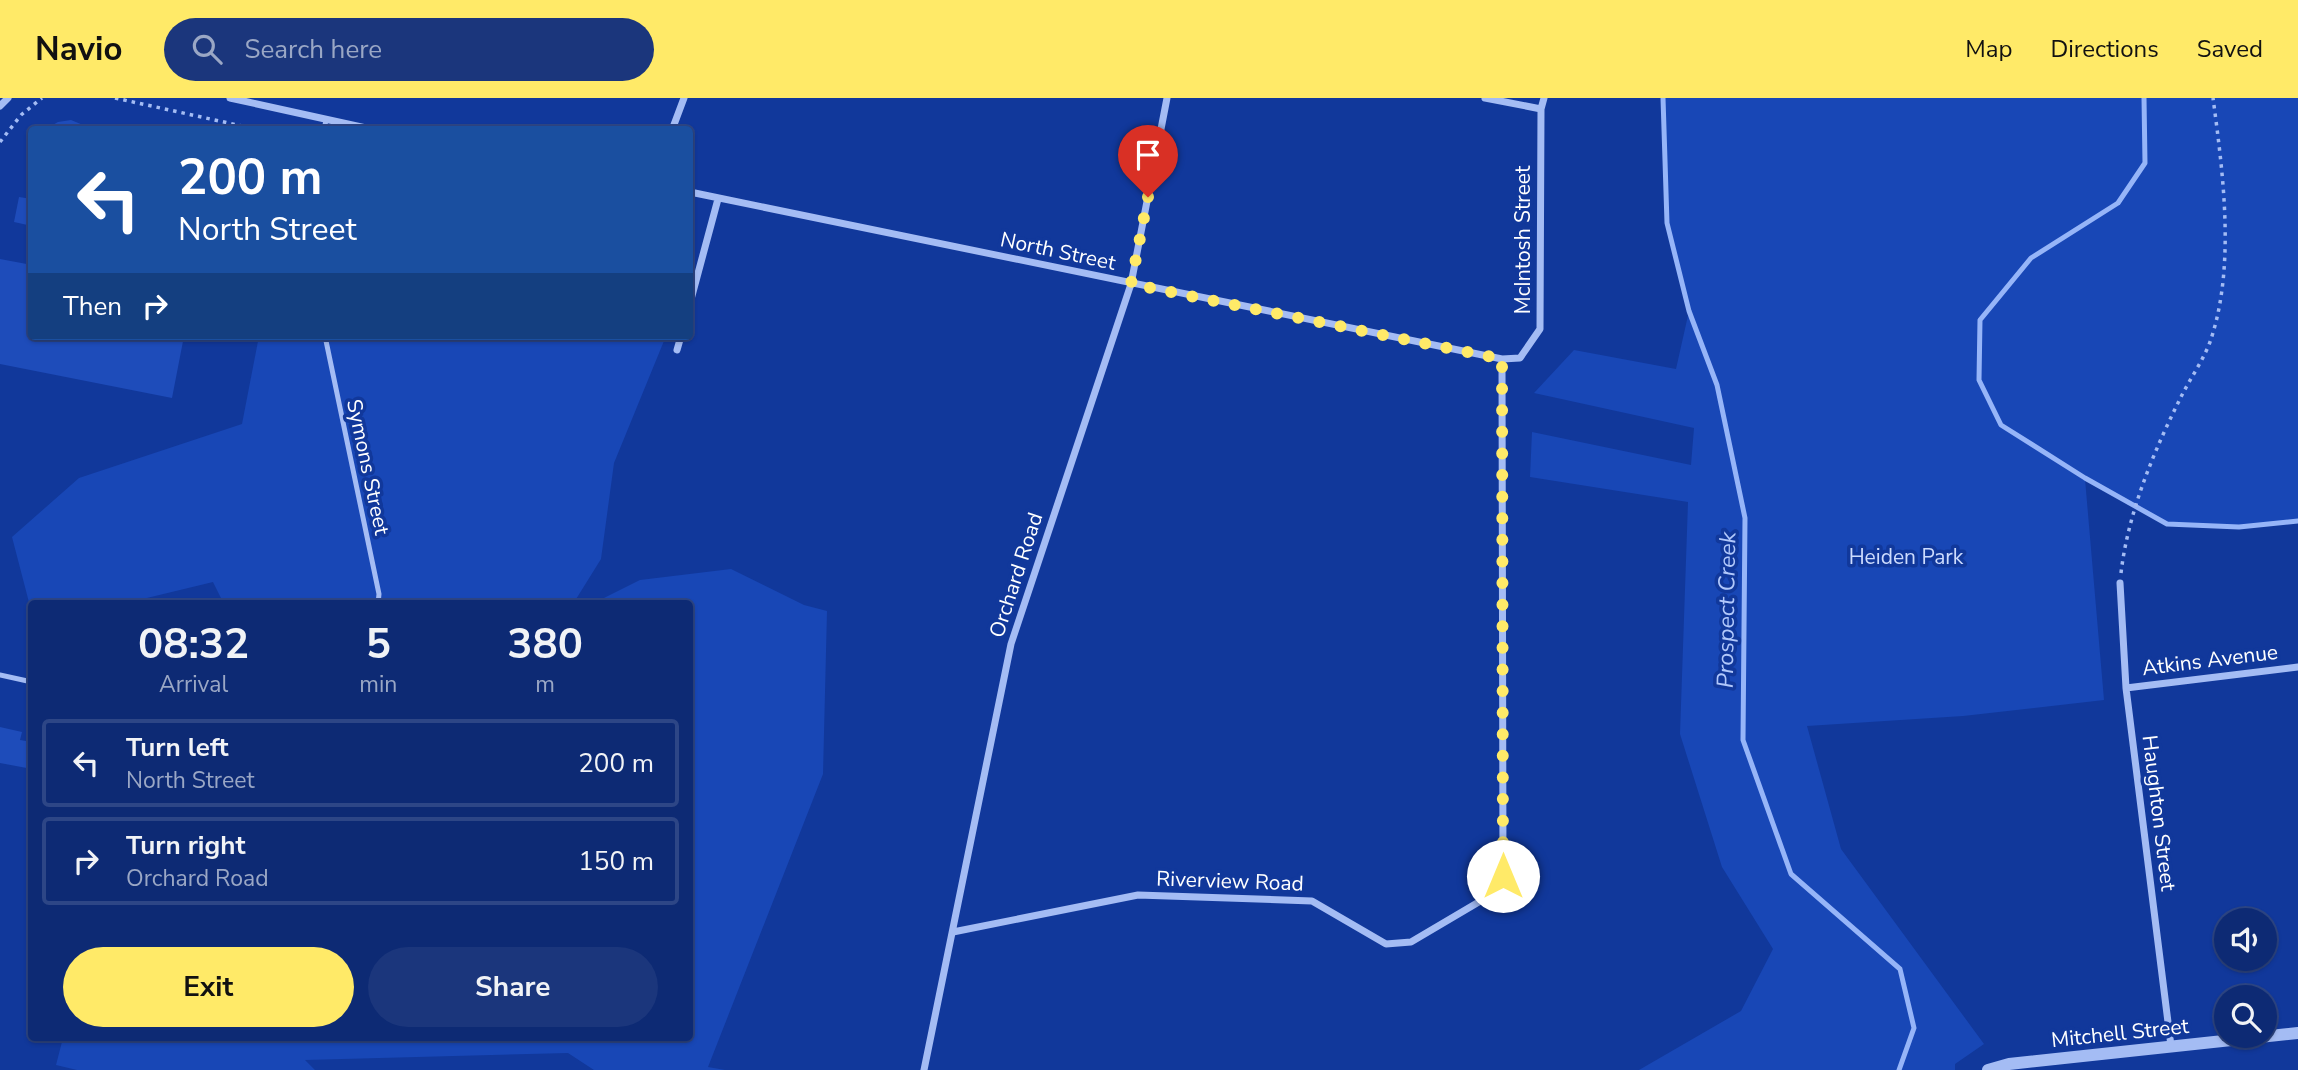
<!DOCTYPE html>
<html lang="en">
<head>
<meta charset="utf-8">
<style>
	:root { --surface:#0d2a74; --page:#1b367c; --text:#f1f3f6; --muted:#9aa7c5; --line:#2d4686; --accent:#ffea68 }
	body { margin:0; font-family:"Nunito Sans",sans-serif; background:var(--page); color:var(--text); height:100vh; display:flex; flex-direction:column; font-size:26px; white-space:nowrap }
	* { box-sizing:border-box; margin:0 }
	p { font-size:23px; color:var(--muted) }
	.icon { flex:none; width:38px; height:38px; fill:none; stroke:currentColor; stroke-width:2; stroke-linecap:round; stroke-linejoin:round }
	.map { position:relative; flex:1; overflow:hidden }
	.details { position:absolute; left:28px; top:502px; width:665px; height:441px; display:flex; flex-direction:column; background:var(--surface); border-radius:7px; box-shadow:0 2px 5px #0004,0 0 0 2px var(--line) }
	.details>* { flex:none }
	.hud { position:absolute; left:28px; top:28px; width:665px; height:214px; border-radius:7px; box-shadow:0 2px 5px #0004,0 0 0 2px var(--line); background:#1a4fa0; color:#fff; overflow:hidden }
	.tools { position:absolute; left:2214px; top:810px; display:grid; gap:14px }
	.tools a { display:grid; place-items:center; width:63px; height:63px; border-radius:50%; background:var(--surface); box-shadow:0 2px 5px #0004,0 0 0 2px var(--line); font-size:35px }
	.pin { position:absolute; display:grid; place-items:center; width:60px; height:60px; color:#fff; margin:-72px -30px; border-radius:50% 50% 50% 0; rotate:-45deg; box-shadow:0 0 7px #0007 }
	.pin .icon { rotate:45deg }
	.me { position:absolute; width:77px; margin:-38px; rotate:0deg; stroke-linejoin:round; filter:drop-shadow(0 0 5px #0008) }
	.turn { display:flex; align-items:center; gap:24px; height:147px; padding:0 35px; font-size:32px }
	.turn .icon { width:91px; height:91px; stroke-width:2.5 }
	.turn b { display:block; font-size:49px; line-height:60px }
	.then { display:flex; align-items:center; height:66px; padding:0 35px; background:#0003; gap:14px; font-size:26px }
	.eta { display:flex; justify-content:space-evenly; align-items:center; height:119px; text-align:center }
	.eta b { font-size:42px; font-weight:700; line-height:49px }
	.button { display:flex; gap:14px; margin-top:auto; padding:14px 35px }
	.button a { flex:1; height:80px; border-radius:42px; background:var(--accent); color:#111; font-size:28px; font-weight:700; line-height:80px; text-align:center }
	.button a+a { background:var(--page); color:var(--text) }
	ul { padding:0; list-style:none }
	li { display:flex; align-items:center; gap:21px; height:88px; margin:0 14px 10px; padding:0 21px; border:4px solid var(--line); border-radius:7px }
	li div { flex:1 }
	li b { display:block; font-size:26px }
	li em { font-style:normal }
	header { display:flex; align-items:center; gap:42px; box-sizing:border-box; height:98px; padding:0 35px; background:var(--accent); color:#111 }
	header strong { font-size:33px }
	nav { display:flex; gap:38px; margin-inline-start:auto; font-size:24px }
	.search { width:490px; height:63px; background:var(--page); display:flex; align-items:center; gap:18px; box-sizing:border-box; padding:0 24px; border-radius:38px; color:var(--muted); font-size:26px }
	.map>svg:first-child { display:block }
</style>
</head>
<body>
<header>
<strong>Navio</strong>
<div class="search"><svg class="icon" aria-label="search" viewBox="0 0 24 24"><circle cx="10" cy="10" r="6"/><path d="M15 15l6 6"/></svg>Search here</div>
<nav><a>Map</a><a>Directions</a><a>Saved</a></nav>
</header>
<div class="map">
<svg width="2298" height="972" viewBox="0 0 2298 972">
	<rect width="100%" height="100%" fill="#11389b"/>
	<path fill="#1847b6" d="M1663,0h635v423l-59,6 -72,-3 -82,-45 19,221 -141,16 -156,10 34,123 143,195 -29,20v6h-316l102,-59 32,-62 -51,-82 -42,-133 8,-232 -158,-25 2,-45 159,33 3,-37 -160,-35 40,-43 102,19 13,-58 -22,-88z
		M259,238h407l-52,127 -13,96 -28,45h-349l-11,-22 -91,22h-90l-1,6 -19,-73 67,-59 163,-54z
		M731,471l73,36 23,6 -4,163 -115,293 17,3h-131l-26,-17 -263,7 10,10h-238l-21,-5 7,-27h627v-434h-98l48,-24z"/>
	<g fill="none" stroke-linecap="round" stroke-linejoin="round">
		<path stroke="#96b5f8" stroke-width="5" d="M1663,0l4,125 22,88 28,74 28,133 -2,222 48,134 109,95 14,59 -15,42
			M2144,0l1,65 -27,40 -87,55 -51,62 -1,60 22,45 84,53 82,46 72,3 59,-6"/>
	</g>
	<path fill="#1e4cba" d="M71,22l24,10h-51l14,-8z
		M19,99l13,2v27l-18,-4z
		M0,161l32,6v71h152l-12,62 -172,-34z
		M0,629l22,5 -2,8 12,2v27l-32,-6z"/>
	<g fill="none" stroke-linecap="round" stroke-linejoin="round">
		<path stroke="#a4bcf4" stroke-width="3.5" stroke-dasharray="3.5 5" stroke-linecap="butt" d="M115,0l145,32
			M0,44l21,-27 21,-17
			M2121,475c7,-61 34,-125 62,-180 10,-19 23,-37 29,-57 23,-73 11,-163 1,-238"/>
		<path stroke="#a4bcf4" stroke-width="5" d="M324,32l2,-10
			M325,238l54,258 -1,10
			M0,577l32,7"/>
		<path stroke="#a4bcf4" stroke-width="7" d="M230,0l145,32
			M1485,0l56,11
			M0,8l8,-8
			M672,32l12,-32
			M690,94l812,167 18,-1 20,-29 1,-220 3,-11
			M690,205l28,-104
			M677,252l4,-14
			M2120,485l6,105 45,358
			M2126,590l172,-21
			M953,834l185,-37 174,6 74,43 25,-2 83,-49 9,-17 -1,-517
			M924,972l87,-426 120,-360 36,-186"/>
		<path stroke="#a4bcf4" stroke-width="12" d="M1988,972l21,-6 289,-31"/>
	</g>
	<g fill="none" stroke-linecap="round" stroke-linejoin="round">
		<path stroke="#ffea68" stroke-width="12" stroke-dasharray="0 21.6" d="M1148,99l-17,87 371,75 1,517"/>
	</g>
	<g text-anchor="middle" stroke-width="7" stroke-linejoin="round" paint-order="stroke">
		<g font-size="21" fill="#fff" stroke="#11389b">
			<text transform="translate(1523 142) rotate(-90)" y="7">McIntosh Street</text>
			<text transform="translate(1058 153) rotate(12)" y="7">North Street</text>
			<text transform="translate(368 369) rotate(78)" y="7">Symons Street</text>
			<text transform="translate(1016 477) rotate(-72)" y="7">Orchard Road</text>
			<text transform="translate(2210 562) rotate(-7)" y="7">Atkins Avenue</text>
			<text transform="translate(2159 715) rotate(83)" y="7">Haughton Street</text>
			<text transform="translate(1230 783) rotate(2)" y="7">Riverview Road</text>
			<text transform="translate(2120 935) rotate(-6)" y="7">Mitchell Street</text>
		</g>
		<g font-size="21" fill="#cddcfe" stroke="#11389b">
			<text x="1906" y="466">Heiden Park</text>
		</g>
		<g font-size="23" font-style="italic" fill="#b1c8fb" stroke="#11389b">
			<text transform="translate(1726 512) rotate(-89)" y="8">Prospect Creek</text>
		</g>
	</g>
</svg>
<div class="tools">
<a><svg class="icon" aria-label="sound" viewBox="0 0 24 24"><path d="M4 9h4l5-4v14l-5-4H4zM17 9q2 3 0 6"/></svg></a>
<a><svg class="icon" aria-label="search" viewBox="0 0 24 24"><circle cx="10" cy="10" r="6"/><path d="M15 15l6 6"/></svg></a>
</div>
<div class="pin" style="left:1148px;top:99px;background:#d93025"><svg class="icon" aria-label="arrive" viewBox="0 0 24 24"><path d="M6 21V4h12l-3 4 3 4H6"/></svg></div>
<svg class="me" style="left:1503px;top:778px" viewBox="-20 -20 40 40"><circle r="19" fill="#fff"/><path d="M0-13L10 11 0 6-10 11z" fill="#ffea68"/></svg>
<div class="hud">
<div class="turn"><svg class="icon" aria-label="left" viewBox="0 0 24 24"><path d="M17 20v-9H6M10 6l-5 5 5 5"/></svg><div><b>200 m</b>North Street</div></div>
<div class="then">Then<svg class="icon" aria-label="right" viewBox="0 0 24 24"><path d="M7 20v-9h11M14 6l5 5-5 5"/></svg></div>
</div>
<section class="details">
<div class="eta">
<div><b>08:32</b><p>Arrival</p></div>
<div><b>5</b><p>min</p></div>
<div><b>380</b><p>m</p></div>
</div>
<ul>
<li><svg class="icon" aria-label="left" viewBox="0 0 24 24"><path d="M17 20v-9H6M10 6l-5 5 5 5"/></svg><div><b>Turn left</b><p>North Street</p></div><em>200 m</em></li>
<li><svg class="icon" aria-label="right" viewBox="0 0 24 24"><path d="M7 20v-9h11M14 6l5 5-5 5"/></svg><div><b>Turn right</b><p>Orchard Road</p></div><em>150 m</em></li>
</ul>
<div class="button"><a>Exit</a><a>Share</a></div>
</section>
</div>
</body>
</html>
